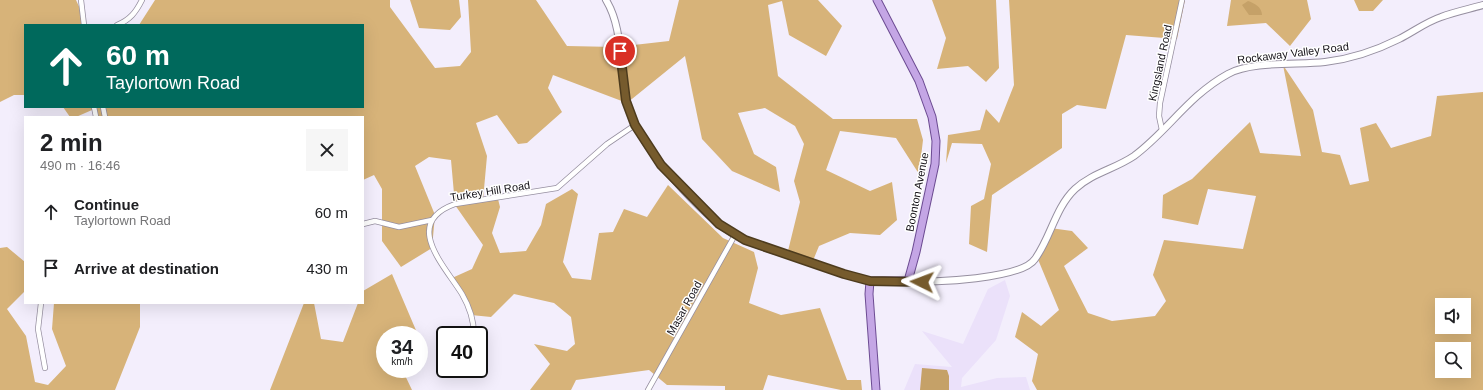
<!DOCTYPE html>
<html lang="en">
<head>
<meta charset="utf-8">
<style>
	:root { --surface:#fff; --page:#f6f6f6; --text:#202124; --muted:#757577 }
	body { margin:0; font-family:Helvetica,sans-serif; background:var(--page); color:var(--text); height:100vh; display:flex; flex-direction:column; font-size:15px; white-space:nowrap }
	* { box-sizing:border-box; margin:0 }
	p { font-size:13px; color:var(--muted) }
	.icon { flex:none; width:22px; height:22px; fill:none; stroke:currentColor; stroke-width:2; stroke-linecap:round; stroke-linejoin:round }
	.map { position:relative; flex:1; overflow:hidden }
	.details { position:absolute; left:24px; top:116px; width:340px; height:188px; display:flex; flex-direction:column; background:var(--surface); border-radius:0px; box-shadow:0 4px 16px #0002 }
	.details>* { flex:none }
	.guide { position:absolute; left:24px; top:24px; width:340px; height:84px; border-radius:0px; box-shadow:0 4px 16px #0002; background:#00695c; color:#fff; overflow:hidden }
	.controls { position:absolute; left:1435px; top:298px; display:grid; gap:8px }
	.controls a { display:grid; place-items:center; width:36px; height:36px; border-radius:0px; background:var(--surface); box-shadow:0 4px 16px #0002; font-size:20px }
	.speed { position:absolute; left:376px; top:326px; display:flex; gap:8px; font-size:20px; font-weight:700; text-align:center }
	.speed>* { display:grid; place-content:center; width:52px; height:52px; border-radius:50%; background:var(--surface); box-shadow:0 4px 16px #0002; line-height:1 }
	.speed small { font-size:10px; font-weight:400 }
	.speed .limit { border:2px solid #111; border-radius:6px; background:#fff; color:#111 }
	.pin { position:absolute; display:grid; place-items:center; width:34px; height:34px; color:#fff; margin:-17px; border:2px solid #fff; border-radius:50%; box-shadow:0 1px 4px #0007 }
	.me { position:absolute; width:44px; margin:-22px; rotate:273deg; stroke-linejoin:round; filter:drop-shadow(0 0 3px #0008) }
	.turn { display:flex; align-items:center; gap:14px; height:84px; padding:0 16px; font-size:18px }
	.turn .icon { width:52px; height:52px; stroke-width:2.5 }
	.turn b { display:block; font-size:28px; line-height:34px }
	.round { display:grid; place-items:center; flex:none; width:42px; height:42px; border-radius:0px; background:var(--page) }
	.headline { display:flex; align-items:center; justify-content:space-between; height:68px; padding:0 16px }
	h1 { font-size:24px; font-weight:700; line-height:30px }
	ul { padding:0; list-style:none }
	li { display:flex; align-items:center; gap:12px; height:56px; padding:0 16px }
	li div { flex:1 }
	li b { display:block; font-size:15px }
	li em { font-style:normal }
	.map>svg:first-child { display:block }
</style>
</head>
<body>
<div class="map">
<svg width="1483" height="390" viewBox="0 0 1483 390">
	<rect width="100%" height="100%" fill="#f3eefc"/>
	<path fill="#ebe1fa" d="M1005,280l5,16 -14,44 -34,38 -1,9 36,-9 29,-1 4,13h-126l11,-26 37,3 -30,-36 41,13 25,-55z"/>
	<path fill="#d7b379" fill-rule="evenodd" d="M0,0h76l6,13 1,12h-58v70h-11l-14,7z
		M155,0h235v7l45,61 25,-2 11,-14 -3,-52h68l31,46 49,1 53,-6 10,-41h139l24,26 -16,30 -37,-21 -7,-34 -14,4 10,71 55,43h84l6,21 -4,34 -23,-36 -56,-7 -14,39 44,21 22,-9 5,38 -17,15 -30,-2 -31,13 -7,17 -25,-8 13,-53 -6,-21 10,-37 -9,-18 -30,-18 -27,5 16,41 22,13 4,25 -48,-21 -30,-32 -17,-83 -58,47 -74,-28 -5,13 14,24 -35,31 -9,1 -21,-29 -21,8 11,33 -4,44 15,-1 2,8 -8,26 8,20 26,-2 15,-26 5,-21 26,-15 6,5 -15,68 9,16 19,2 8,-47 14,-1 11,-23 23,8 21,-32 55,53 31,14 4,16 -9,35 32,12 39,-7 27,72h14l1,10h-21l-73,-15 -5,15h-38v-4l-58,-1 -18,-15 -73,10 -5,10h-41l20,-26 -16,-20 33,7 8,-7 -4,-27 -17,-14 -40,-9 -23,23 -20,-2 -19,-37 20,-9 11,-24 -28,-40 -4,-45 -22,-3 -14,9 20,49 -3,33 -31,19 -19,-26v-52l-8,-14 -11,5v-63h-266v-10h266v-82h-224z
		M410,0h49l2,17 -11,13 -31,-2z
		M932,0h64l3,68 -13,14 -18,-16 -31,3 9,-31z
		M1009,0h176l-8,39 -51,-4 -20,74 -29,-4 -15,9v34l-70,47 -5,57 -18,-8 2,-38 13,-7 7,-35 -9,-20 -30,-1 -6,20 2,-28 32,-5 6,-21 13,14 15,-38z
		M1231,0h76l4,19 -21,27 -24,-23 -39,3z
		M1354,0h29l-10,11h-14z
		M1283,65l30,45 9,42 18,3 10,30 19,-4 -9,-53 16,-5 15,25 40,-12 6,-40 46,-4v298h-446l-5,-9 6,-27 -23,-17 7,-25 19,14 18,-16 -22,-53 13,-29 22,3 16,17 -24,18 24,47 24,8 43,-5 11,-15 -13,-26 11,-35 79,9 13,-53 -48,-7 -10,36 -36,-7 1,-23 29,-16 58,-57 10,31 41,3zM1442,305h22v22h-22zM1442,349h22v22h-22z
		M63,107h29v3l-16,7h-6z
		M7,247l18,15v29l-18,18 19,27 9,46 13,3 18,-19 -14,-37 2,-26h86v24l-25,63h-115v-142z
		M392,274l26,61h-33v34h17l10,21h-142l34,-87h10l7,36 22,3 15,-39h5v-12z"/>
	<path fill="#c5a168" d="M1248,1c6,2 14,6 14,14h-13l-7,-10z
		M922,368l25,2 2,6v14h-29z"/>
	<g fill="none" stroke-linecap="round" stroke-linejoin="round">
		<g stroke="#968fa0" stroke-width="6">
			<path id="minor" d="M81,0l3,25
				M117,25c13,-5 19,-13 25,-25
				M94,107l2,10
				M103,107l2,10
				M1162,130l-3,-14 1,-13 22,-103
				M363,224l12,-3 24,6 33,-7
				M41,303l-3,26 7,39
				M474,335c0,-14 -5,-29 -12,-41 -18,-29 -60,-71 -7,-90l102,-16 50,-44 28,-19
				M648,390l87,-155"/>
		</g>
		<g stroke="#968fa0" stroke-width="8">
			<path id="tertiary" d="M606,0c20,33 11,76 24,112 13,38 71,103 105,123 20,11 42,16 63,23 24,8 48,18 72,23
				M908,281c25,2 114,-2 127,-22 16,-22 20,-51 40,-70 17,-16 40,-20 59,-33 34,-25 54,-60 94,-82 23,-13 70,-9 97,-12 26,-3 50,-11 74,-23 14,-7 27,-17 42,-22 13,-5 28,-8 42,-12"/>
		</g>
		<g stroke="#6c4b92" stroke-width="9">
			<path id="primary" d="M876,390l-7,-96 1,-13h38l8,-29 19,-88 1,-23 -4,-24 -13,-36 -42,-81"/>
		</g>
		<use href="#minor" stroke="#fff" stroke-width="4.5"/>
		<use href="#tertiary" stroke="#fff" stroke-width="6"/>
		<use href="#primary" stroke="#c4a6e5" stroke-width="7"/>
	</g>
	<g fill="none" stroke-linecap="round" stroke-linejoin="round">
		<g stroke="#4d3b1d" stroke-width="10">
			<path id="route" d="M620,51l6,50 9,24 26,40 58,59 26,16 99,34 26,7 52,1"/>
		</g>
		<use href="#route" stroke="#765b2d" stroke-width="7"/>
	</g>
	<g text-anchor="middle" stroke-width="3" stroke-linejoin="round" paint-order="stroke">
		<g font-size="11" fill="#141117" stroke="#fff">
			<text transform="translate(1293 53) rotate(-7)" y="4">Rockaway Valley Road</text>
			<text transform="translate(1160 63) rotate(-78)" y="4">Kingsland Road</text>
			<text transform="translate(490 191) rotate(-9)" y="4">Turkey Hill Road</text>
			<text transform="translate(917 192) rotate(-79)" y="4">Boonton Avenue</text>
			<text transform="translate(684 308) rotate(-61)" y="4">Masar Road</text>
		</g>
	</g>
</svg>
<div class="controls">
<a><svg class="icon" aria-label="sound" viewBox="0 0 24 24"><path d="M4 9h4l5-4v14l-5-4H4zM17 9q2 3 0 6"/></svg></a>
<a><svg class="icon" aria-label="search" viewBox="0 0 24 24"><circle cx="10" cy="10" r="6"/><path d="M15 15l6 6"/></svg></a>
</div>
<div class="speed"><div>34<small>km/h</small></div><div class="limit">40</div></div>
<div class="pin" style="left:620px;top:51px;background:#d93025"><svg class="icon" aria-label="arrive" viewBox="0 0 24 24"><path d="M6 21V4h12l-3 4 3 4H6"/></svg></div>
<svg class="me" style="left:922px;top:282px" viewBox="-20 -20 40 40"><path d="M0-17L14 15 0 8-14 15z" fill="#765b2d" stroke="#fff" stroke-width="4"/></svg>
<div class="guide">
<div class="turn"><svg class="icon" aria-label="ahead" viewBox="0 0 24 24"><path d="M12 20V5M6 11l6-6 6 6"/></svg><div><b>60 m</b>Taylortown Road</div></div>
</div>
<section class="details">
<div class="headline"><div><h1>2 min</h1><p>490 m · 16:46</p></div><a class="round"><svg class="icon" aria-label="close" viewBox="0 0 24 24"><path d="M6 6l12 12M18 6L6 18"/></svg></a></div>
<ul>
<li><svg class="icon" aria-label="ahead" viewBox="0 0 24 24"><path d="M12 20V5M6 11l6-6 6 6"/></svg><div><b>Continue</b><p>Taylortown Road</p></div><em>60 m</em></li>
<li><svg class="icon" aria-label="arrive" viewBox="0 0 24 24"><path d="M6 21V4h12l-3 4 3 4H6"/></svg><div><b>Arrive at destination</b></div><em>430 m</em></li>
</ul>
</section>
</div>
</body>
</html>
